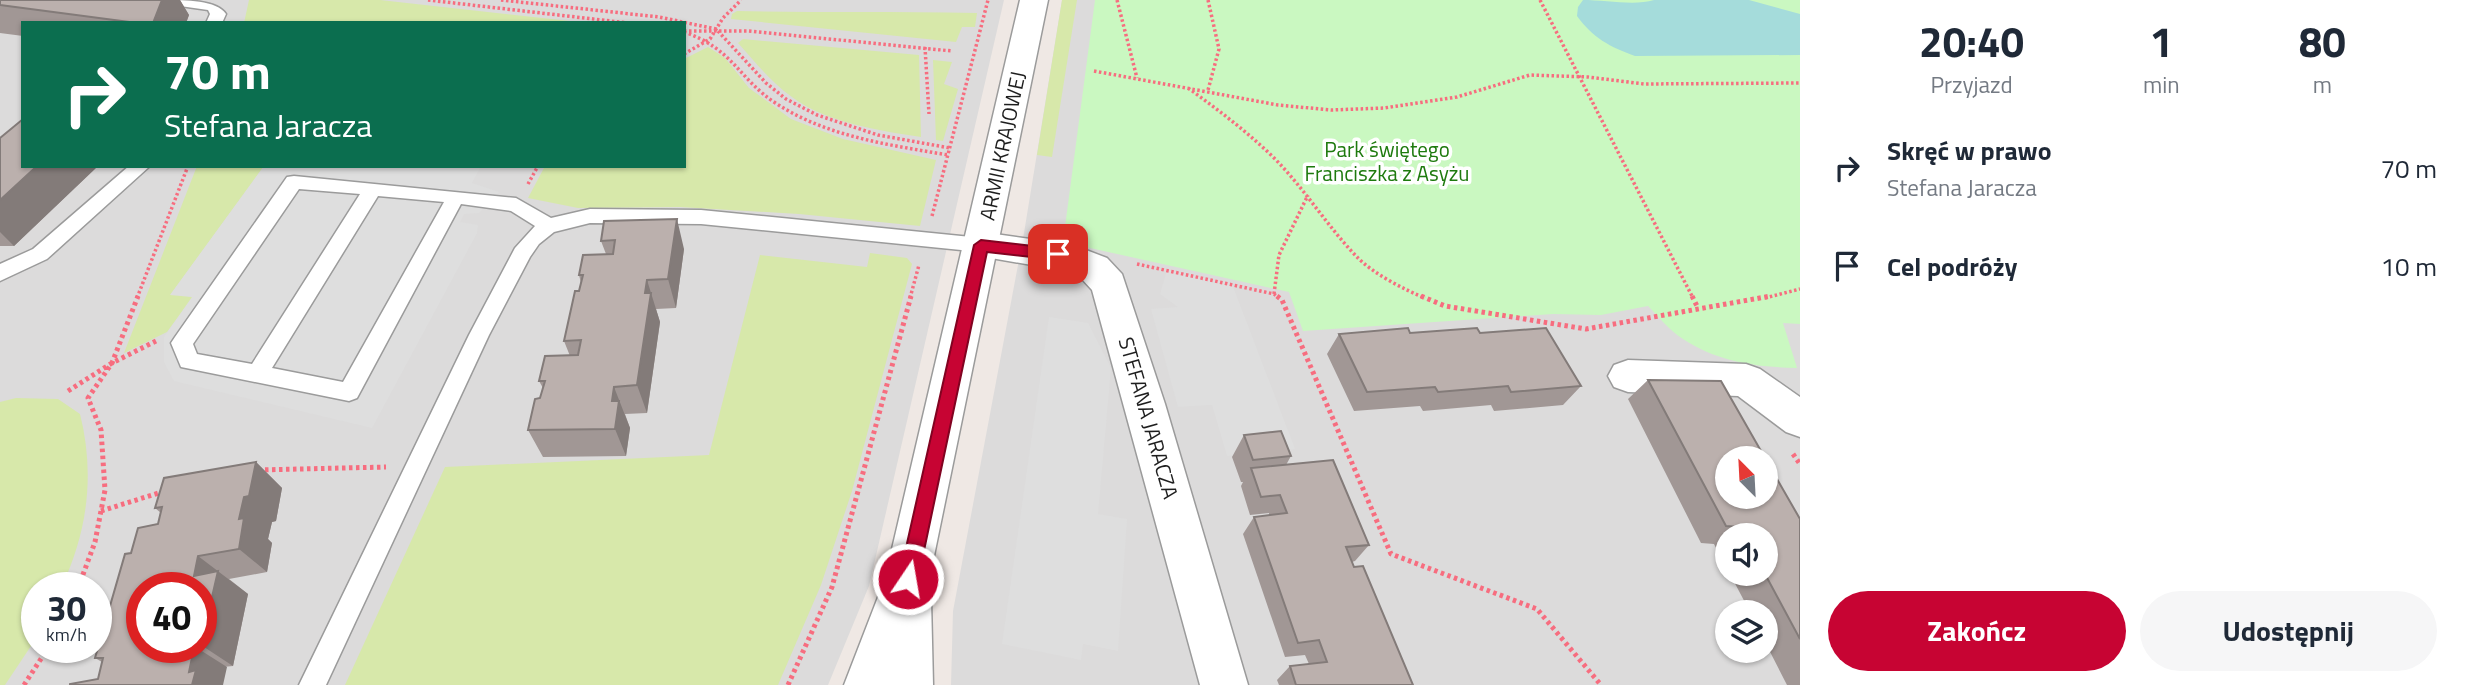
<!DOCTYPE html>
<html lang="pl">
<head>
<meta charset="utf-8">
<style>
	:root { --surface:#fff; --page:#f6f6f7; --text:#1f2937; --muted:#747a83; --accent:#c70433 }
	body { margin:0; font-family:"Titillium Web",sans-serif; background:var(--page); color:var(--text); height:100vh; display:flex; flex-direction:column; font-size:26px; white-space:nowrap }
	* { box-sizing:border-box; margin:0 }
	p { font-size:23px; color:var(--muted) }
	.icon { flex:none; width:38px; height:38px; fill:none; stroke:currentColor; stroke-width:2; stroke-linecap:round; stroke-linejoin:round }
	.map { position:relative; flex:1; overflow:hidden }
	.details { display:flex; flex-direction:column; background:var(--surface); width:665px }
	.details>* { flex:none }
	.top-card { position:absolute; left:21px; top:21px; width:665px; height:147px; border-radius:0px; box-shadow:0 2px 5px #0004; background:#0b6e4f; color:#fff; overflow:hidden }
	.needle { width:46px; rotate:336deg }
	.tools { position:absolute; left:1715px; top:446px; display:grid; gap:14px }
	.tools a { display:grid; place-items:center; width:63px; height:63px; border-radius:50%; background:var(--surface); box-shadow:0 2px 5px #0004; font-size:35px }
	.speed { position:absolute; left:21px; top:572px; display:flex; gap:14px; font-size:35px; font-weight:700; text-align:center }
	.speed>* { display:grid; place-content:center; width:91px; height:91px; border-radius:50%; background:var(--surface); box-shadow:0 2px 5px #0004; line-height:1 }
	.speed small { font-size:18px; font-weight:400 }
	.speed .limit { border:10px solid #d22; background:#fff; color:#111 }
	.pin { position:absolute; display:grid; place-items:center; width:60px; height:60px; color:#fff; margin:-30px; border-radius:14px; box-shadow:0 4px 10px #0006 }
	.me { position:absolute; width:77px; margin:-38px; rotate:12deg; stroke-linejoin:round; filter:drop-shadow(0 0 5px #0008) }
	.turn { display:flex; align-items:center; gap:24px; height:147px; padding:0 28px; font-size:32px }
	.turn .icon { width:91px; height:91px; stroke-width:2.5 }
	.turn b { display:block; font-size:49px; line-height:60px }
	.eta { display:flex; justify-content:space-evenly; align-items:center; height:119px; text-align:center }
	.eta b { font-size:42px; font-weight:700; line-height:49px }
	.primary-button { display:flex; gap:14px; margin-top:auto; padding:14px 28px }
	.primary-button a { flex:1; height:80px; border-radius:42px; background:var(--accent); color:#fff; font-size:28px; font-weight:700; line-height:80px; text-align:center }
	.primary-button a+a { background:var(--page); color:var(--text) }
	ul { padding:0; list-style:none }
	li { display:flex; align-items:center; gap:21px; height:98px; padding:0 28px }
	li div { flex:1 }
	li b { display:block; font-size:26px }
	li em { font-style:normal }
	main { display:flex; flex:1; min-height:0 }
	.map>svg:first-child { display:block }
</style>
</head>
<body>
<main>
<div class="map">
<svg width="1800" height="685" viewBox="0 0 1800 685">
	<rect width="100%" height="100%" fill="#efe8e4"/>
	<path fill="#dcdbdb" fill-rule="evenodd" d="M0,0h1004l-135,586 -41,99h-828zM23,23h661v143h-661zM37,588h59v60h-59zM142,588h59v60h-59z
		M1062,0h738v685h-849l2,-74 71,-378zM1727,458h39v39h-39zM1727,536h39v38h-39zM1727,612h39v39h-39z"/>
	<path fill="#d7e8aa" d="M249,0h131l208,23h-344z
		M1062,0h15l-25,157 -15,-2z
		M737,11c80,2 160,0 240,2l-2,14h-13l-6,15 -225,-23 1,-5z
		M743,39l176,16 2,82c-41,-6 -96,-15 -129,-40 -21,-15 -37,-35 -54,-54z
		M708,47l17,11 24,30 42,31 52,20 93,21 -16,66 -121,-12 -119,-7 -102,1 -50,-10 17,-32h139v-107z
		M933,60l19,2 -8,22 14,5 -15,52 -7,-1z
		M197,166h67l-93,128 22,3 -26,35 -43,21z
		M870,253l37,5 5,6 -60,227 -31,94 -43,100h-433l100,-218 264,-12 51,-200 107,12z
		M16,398l42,1 22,15c15,59 8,118 -19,174h-24v49l-32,48h-5v-283z"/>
	<path fill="#caf8c1" d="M1095,0h705v324l-17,-1 14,45c-41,-1 -79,-6 -114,-29 -13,-8 -24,-22 -35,-33l-47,9 -48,-1 -250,17 -14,-39 -226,-50z"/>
	<path fill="#dedede" d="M264,166h217l-9,17 27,9 -20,21 -15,1 -4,8 18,3 -1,8 -105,195 -198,-47 -10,-19v-25l28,-40 -22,-2z
		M1167,270l65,14 63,165 -68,7 -15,-51 -34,2 -27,-98 27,-2 -18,-13z
		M1049,317l39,6 23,45 -13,146 29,5 -9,132 -35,-7 -2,16 -79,-16z"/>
	<path fill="#a5dcdb" d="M1583,0c22,0 52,6 71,0h95l51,14v41l-165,1c-25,-9 -42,-18 -58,-40l1,-9z"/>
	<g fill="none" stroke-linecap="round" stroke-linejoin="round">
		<g stroke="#9b9b9b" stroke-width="3">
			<path id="service" d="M165,0c20,0 52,0 61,14l-4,9h-16l4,-9 -2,-4 -35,-5z
				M129,166h21l-103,93 -47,22v-17l33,-15z
				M294,176l222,22 35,20 39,-9 111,1 280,28 7,2 3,5 -3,5 -7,2 -280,-28 -111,-1 -36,9 -15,12 -9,13 -41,78 -163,350h-27l170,-350 46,-87 20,-22 -24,-15 -50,-7 -104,194 -8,3 -168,-34 -10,-24 4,-6 112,-160zM299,189l61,5 -108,170 -55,-10 -4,-10zM378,196l66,6 -101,180 -71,-14z"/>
		</g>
		<g stroke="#9b9b9b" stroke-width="3">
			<path id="minor" d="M981,232l92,13 34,13 15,16 43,130 83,281h-48l-108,-395 -11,-12 -15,-7 -98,-17 -5,-9 5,-9z
				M1628,360l118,4 14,5 40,28v40l-14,-5 -48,-36 -110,-4 -14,-5 -6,-11 6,-11z"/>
		</g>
		<g stroke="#9b9b9b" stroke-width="3">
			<path id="tertiary" d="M1020,0h28l-121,590 4,9 2,86h-89l41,-106z"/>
		</g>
		<path stroke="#f76d7f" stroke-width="3.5" stroke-dasharray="2.5 2.5" stroke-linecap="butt" d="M428,0l200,23
			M501,0l158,17 57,12 50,54 20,16 31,16 61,20 72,13
			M1117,0l20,78
			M1208,0l11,49 -11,41
			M1540,0l153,298
			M684,31h64l204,20
			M684,32c50,17 55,48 93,72 51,33 113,41 171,51
			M925,47l4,67
			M684,54l26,-15 13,-21 18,-18
			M1094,71l184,34 53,5 53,-2 73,-11 73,-22 58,2 56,7 156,-1
			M1188,88c29,21 57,42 83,67 32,31 55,70 86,102 15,16 48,33 68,41
			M528,184l10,-18
			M932,216l56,-216
			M1137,264l137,30 5,4
			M1274,294l5,-39 29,-60
			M137,298l51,-132
			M910,298l9,-33
			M1765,298l35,-9"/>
		<path stroke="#f76d7f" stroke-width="5" stroke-dasharray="3.5 3.5" stroke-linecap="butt" d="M1277,296l5,4 109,254 146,55 64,76
			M1421,296l24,10 141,23 185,-33
			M1692,296l6,12
			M68,391l44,-28 44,-22
			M1793,454l7,10
			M258,470l128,-3
			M101,511l64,-20
			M78,588l17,-46 10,-52 -4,-60 -13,-32 24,-35 26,-67
			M24,685l24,-37
			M788,685l44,-98 79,-291"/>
		<use href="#service" fill="#fff" fill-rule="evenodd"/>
		<use href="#minor" fill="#fff" fill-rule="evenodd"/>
		<use href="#tertiary" fill="#fff" fill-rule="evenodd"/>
	</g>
	<path fill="#a19795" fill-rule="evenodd" d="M0,0h180l9,15 -3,8h-163v13l-23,-3z
		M0,138l23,28h75l-84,80h-14z
		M604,221l80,28 -8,59 -20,1 4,13 -13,91 -22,1 5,14 -4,28 -83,1 -15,-27 15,-42 -4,-7 31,-25 -6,-15 17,-58 -2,-8 27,-21 -5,-13z
		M1410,333h70l101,53 -18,19 -69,6 -3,-6 -68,6 -3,-5 -66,5 -27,-57 12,-20z
		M1648,380l152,139v166h-13l-21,-41v-32h-16l-20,-38h36v-38h-39v33l-13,-25 -13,-1 -73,-144z
		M1244,435l47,21 -5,9 83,80 -14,16 -3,1 61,123h-134l-2,-5 13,-14 19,-2 -4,-9 -20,2 -42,-123 11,-17 15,-2v-2l-19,2 -9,-29 2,-4h-2l-9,-25z
		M256,462l26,26 -6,33 -4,1 -4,17 4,4 -5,29 -38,7 19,15 -15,72 -135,13 4,-17 -7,-4 36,-105 27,-29 3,-11 -6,-5zM201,588v60h-59z"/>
	<path fill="#837b79" d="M162,0h18l9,15 -3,8h-33z
		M37,166h61l-84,80 -14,-14v-32z
		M677,219l7,30 -8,59 -8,-29z
		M647,280l13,42 -13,91 -10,-28 8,-92z
		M614,387l16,41 -4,28 -11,-27 -3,-28z
		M256,462l26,26 -6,33 -4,1 -4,17 4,4 -5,29 -28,-23v-30l5,-22z
		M198,556l50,38 -15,72 -32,-21 -7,-69z
		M194,648h3l30,19 -4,18h-31l-3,-13z"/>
	<path fill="#bbb0ad" stroke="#837b79" stroke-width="2" d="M0,0h162l-9,23h-16l-137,-18z
		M23,119v47h14l-37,34v-62z
		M677,219l-9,60 -21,1 -2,13h6l-14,92 -23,2 -2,14h7l-4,28 -87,1 7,-31 5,-1 5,-17h-6l6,-25 33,-1 3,-15 -17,1 11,-50h4l4,-16h-4l4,-20 30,-1 2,-14 -14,1 3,-20z
		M1408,328l2,5 67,-5 3,5 66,-5 35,58 -70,6 -3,-6 -70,6 -3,-5 -68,5 -28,-58z
		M1648,380l73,1 44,77h-38v39h39v-37l34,59v120l-35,-65 1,-38h-21l-5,-9 -14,-1z
		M1281,431l10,25 -38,4 -9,-25z
		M1333,460l36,85 -23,2 8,20 9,-1 50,119h-117l-6,-19 37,-4 -8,-22 -21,3 -44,-126 33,-4 -7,-18 -19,2 -10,-29z
		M256,462l-7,34 -5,1 -5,22 5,-1 -5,31 -41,7 -4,20 24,-5 -17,74v-57h-59v60h52l-5,24 7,-2 -4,15h-122v-1l28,-5 5,-21h-8l30,-104 6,-1 7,-25 20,-4 4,-17 -7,1 9,-30z"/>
	<path fill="#c70433" stroke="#810321" stroke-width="2" d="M981,240l77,9 7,5 -7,6 -71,-8 -69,327 -3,7 -7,2 -6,-2 -3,-7 75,-334z"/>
	<g text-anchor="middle" stroke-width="7" stroke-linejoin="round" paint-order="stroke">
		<g font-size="21" fill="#1e1e1e" stroke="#fff">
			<text transform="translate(1003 146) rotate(-78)" y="7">ARMII KRAJOWEJ</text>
			<text transform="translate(1148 418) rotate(74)" y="7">STEFANA JARACZA</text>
		</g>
		<g font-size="21" fill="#1e7a0e" stroke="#fff">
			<text x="1387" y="157">Park świętego<tspan x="1387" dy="24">Franciszka z Asyżu</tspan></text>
		</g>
	</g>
</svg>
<div class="tools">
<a><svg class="needle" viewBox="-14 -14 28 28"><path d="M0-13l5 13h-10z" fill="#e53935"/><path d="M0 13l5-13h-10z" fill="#747a83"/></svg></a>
<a><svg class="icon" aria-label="sound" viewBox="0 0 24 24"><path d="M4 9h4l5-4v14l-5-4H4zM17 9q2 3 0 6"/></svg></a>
<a><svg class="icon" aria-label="layers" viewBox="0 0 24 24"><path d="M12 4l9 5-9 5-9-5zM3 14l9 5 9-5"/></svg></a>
</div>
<div class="speed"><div>30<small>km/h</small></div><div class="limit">40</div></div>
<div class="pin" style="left:1058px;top:254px;background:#d93025"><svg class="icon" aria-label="arrive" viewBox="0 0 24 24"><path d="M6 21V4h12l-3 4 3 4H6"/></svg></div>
<svg class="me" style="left:908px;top:579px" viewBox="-20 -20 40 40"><circle r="17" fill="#c70433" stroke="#fff" stroke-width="3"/><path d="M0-11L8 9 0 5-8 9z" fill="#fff"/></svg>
<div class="top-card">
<div class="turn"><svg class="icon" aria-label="right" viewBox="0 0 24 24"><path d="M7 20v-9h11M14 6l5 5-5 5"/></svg><div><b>70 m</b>Stefana Jaracza</div></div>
</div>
</div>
<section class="details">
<div class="eta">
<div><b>20:40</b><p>Przyjazd</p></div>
<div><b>1</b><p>min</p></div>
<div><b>80</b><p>m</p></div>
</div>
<ul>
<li><svg class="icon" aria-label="right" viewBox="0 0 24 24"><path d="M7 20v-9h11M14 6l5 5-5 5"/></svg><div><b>Skręć w prawo</b><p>Stefana Jaracza</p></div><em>70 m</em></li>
<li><svg class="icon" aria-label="arrive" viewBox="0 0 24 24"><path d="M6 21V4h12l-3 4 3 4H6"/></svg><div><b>Cel podróży</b></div><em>10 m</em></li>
</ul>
<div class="primary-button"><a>Zakończ</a><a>Udostępnij</a></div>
</section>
</main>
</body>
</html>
